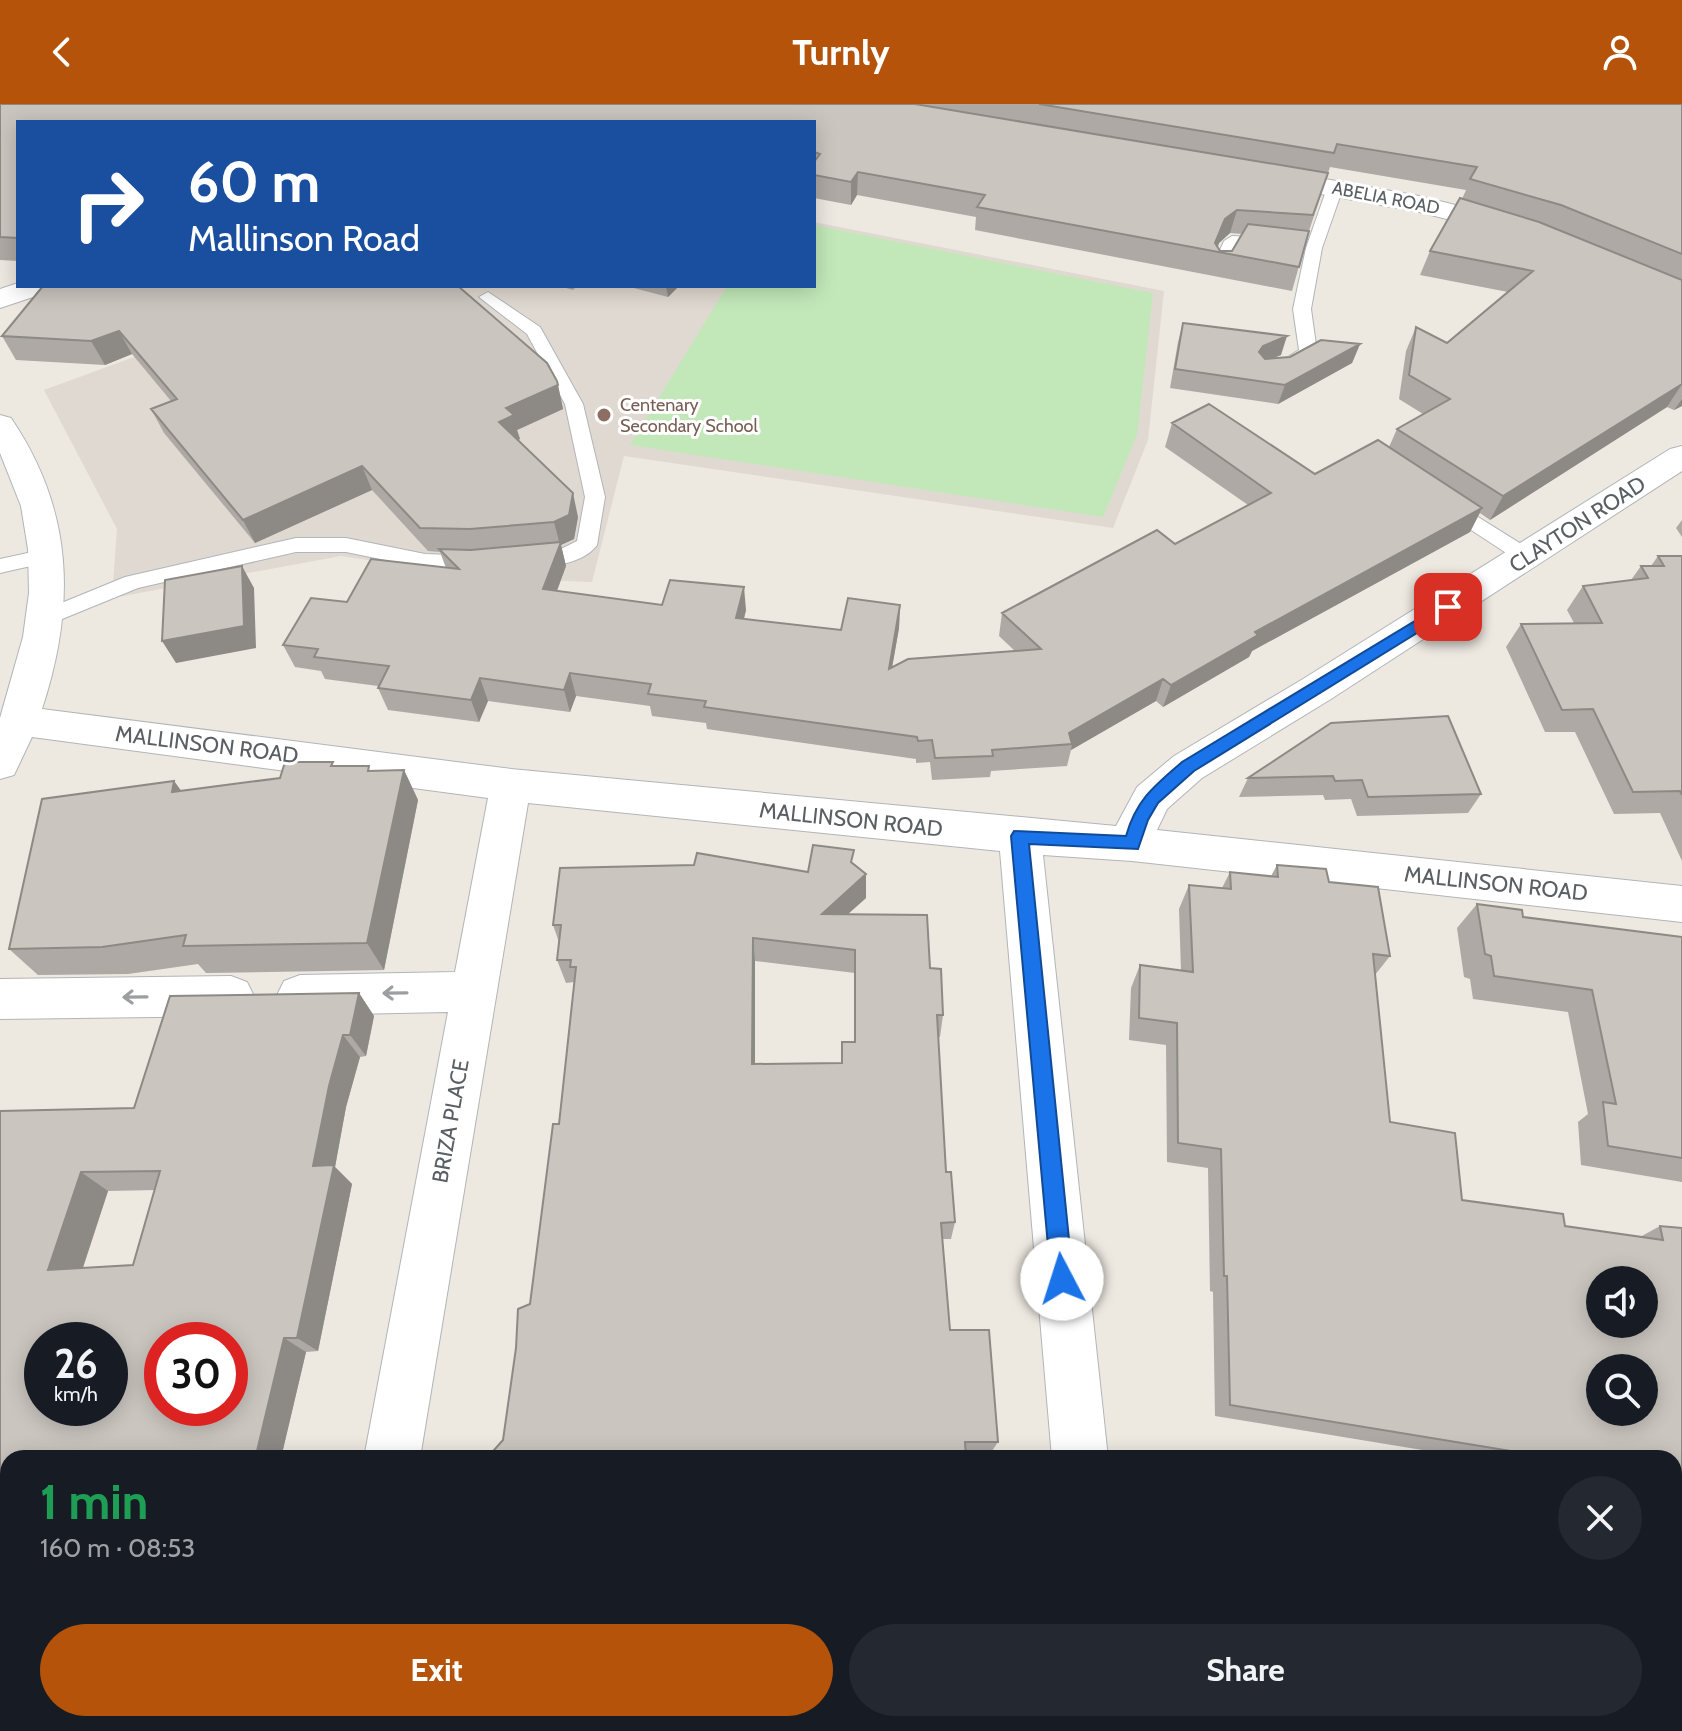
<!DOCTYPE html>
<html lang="en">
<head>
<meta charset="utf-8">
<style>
	:root { --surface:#171b24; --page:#242831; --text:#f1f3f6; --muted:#9ea1a6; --accent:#b45309 }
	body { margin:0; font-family:Cabin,sans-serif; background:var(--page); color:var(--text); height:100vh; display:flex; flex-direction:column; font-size:30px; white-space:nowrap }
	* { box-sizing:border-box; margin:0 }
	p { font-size:26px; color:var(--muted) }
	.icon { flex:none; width:44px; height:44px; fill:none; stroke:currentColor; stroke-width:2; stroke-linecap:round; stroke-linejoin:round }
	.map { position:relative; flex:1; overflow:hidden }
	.drawer { position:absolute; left:0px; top:1346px; width:1682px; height:282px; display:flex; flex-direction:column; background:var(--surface); border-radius:24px 24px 0 0; box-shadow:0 4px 20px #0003 }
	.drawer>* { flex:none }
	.top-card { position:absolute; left:16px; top:16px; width:800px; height:168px; border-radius:0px; box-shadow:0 4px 20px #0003; background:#1a4fa0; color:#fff; overflow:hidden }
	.tools { position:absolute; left:1586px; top:1162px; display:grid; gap:16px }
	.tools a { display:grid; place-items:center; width:72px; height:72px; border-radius:50%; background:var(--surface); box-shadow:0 4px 20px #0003; font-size:40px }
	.speed { position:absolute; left:24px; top:1218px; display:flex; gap:16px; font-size:40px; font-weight:700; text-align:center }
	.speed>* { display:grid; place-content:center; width:104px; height:104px; border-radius:50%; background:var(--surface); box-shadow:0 4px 20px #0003; line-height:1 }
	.speed small { font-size:20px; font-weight:400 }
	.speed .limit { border:12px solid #d22; background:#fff; color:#111 }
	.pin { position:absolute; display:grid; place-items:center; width:68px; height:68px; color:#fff; margin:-34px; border-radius:16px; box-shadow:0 4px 12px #0006 }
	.me { position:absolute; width:88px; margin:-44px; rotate:355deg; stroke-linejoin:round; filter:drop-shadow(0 0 6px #0008) }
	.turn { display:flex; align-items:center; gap:28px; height:168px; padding:0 40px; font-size:36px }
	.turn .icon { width:104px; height:104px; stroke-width:2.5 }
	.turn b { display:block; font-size:56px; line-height:68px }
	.round { display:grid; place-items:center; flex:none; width:84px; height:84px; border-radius:42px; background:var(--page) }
	.headline { display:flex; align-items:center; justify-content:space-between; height:136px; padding:0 40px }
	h1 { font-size:48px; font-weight:700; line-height:60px; color:#1e9e55 }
	.action { display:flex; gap:16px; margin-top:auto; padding:16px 40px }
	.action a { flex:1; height:92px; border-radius:48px; background:var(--accent); color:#fff; font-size:32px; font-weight:700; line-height:92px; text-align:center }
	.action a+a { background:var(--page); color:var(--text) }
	header { display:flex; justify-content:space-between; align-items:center; height:104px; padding:0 40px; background:var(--accent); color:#fff; font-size:36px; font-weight:700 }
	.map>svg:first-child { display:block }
</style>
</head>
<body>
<header><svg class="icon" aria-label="back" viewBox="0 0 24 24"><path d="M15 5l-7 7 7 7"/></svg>Turnly<svg class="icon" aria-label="person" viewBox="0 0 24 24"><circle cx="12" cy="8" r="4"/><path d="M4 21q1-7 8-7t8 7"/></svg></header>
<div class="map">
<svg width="1682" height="1627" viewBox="0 0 1682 1627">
	<rect width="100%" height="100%" fill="#ede8e0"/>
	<path fill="#e0d9d1" d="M814,118l350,69 -16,149 -35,88 -489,-72 -32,126 -105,-4 -146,-22 -229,42 5,-69 -73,-139 284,-104h486z"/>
	<path fill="#c2e8b9" d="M814,121l339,68 -16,142 -34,82 -473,-72 97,-159h87z"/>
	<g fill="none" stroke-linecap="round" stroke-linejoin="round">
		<g stroke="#b1b5b9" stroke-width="2">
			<path id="lane" d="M1335,79l8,5 -21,60 -11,61 6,43 -27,17h-12l-3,-4 24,-15 -6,-41 13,-61 21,-60z
				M1232,132l42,2 8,5 -8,5 -36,-2 -12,26h-12l-2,-4 12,-27z
				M488,188l52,35 43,77 22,93 -8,48c-13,19 -53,25 -74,19l-3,-5 3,-5 38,-5 16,-8 8,-44 -20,-93 -38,-70 -48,-37z
				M1446,393l88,55 3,5 -3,5h-14l-81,-53 -3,-5 3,-5z
				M296,434h50l79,16 54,2 7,2 3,5 -3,5 -7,2 -54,-2 -79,-16h-50l-158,36 -93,38 -8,-3 -3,-5 3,-5 88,-36z
				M46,445l7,2 3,5 -3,5 -53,12v-14z"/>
		</g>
		<g stroke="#b1b5b9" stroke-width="2">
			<path id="street" d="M1264,64l155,28 101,25 4,6 -4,6 -10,2 -91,-23 -164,-30 -4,-6 4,-6z
				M18,179v3h34l-4,6 -48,16v-19z
				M0,311l11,3c63,93 65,187 31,291l469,60 605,57 21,-39 37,-31 129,-77 367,-230 12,-3v25l-351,228 -129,79 -35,31 -10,21 525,56v36l-550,-61 -89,-6 65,603h-56l-52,-607 -472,-48 -108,655h-56l84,-446 -148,3 -16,-6 -7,-14 7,-14 16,-6 155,-3 33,-174 -456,-61 -18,38 -14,4v-61l23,-81 6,-44 -1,-44 -7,-43 -21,-53z
				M231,872l16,6 7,14 -7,14 -16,6 -231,3v-40z
				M314,1620h64l-1,7h-64z
				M1083,1620h64l1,7h-64z"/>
		</g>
		<use href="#lane" fill="#fff" fill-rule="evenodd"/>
		<use href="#street" fill="#fff" fill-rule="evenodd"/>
	</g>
	<path fill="#aea9a4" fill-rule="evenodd" d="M0,0h1682v302l-8,4 -7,-3 -177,113 -10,-7 -10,19 -218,119 -3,6 -86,50 -7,-6 -85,49 -4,16 -76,5 -1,6 -58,3 -2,-18 -14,1v-4l-209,-30 -1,-6 -54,-7 -2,-10 -74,-10 -6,16 -82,-11 -9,21 -91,-12 -10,-22v-2l-53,-7 -4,-8 -26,-4 -12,-22 64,-43 99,-34 -6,-16 -12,-1 -56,-61 -117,53 -91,-110 -13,-24 20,-8 -39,-47 -27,11 -89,-5 -14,-24 41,-50 514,95 6,28 -46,21 3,9 -2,1 60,77 -4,22 -13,6 5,21 -9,25 105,14 84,5 -2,9 97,11 59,-25 -1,23 -7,39 123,-16 -16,-15 3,-23 173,-69 73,-39 -83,-58 7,-24 143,51 74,-27 8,-18 26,-15 -24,-15 7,-48 10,-24 31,16 61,-51 -88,-17 10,-24 32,-52 4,-9 -136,-23 -21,64 -17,60 -317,-61 1,-13 -119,-22 -6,10 -37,-7v-76h-796v139l-18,-1zM1230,129l12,1 -10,17h-12l-2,-4 1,-4z
		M559,182h18l-4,4z
		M626,182h53l-11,11z
		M1183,219l98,32 -9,3 18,-1 70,-13 -8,19 -74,41 -108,-16 8,-46z
		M1682,416v17l-6,-9z
		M1658,452h24v305l-22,-48 -46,1 -39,-82h-30l-39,-85 15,-23 53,-1 -7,-13 16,-24 48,-6 10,-14h10z
		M1331,619l150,71 -13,19 -111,3 -6,-17 -26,1 -2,-5 -84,2 9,-19z
		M335,662l37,5 32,-1 14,30 -34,170 -178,3 -8,-9 -70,10 -90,1 -29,-26 165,-168 7,10 99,-13z
		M853,760l13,10v24l-18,16 82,54 13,47 -3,22h-2l8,135 9,50 -4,17h-9l8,91 48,112 -6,9 -26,1 -463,-12 27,-136 29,-180 15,-142 -8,1 -9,-23 2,-18 -6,-17 255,-53zM755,857l100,12 -1,69 -12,21 -87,1z
		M1277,761l52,17 61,74 -15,19 15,147 72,78 103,26 75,11 20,-11 22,2v284l-8,-1v-53h-203l-256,-42 -2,-124 -3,-1 -2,-123 -41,-6 -1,-117 -37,-5 2,-52 9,-23 41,6 -2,-62 10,-24 33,3 8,-16 41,4z
		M1477,800l46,13 159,20v245l-101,-17 -3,-43 10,-8 -20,-102 -95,-13 -3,-20 -6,-2 -7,-49z
		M359,889l15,23 -8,40 -6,1 -14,50 -11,60 17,17 -34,167 -12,1 -25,106h-273v266h190l-2,7h-196v-620l134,-3zM155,1086l-22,75 -50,3 25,-77z"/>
	<path fill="#8d8a86" d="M858,68l-1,23 -6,10v-23z
		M1237,106l-7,23 -11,10 -3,8 -1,-8 10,-24z
		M666,182h13l-11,11z
		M119,227l13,23 -27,11 -14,-24z
		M1287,232l-6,19 -24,10 2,-13 4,-6z
		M1360,240l-8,19 -74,41 7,-19z
		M1682,280l-15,23 -177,113 13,-24z
		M558,281l5,24 -46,21 3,9 -14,7 -7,-24 7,-14z
		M1682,295v7l-8,4z
		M362,362l10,24 -117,53 -12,-23z
		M573,389l5,24 -4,22 -13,6 5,21 -17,46 -6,-23 17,-44 -6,-23z
		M1482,404l-12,24 -218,119 -3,6 -86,50 8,-22 84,-53z
		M242,462l12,22 2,60 -80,15 -14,-22z
		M744,483l2,23 -8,31 -2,-23z
		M900,501l-1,23 -11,63 1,-22z
		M570,569l6,23 -6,16 -6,-22z
		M480,574l8,23 -9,21 -8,-22z
		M1163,575l-7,22 -85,49 1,-6 -3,-11z
		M404,666l14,30 -34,170 -17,-27z
		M174,677l22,30 -24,-19z
		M866,770v24l-44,39v-23z
		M753,834l2,23v123l-3,-20z
		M359,889l15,23 -8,40 -16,-21z
		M343,931l17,22 -14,50 -11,60 17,17 -34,167 -21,-13 16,-172 16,-80z
		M81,1068l27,19 -31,94 -29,-15z
		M284,1234l22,14 -25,106h-6l-18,-7z
		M249,1347l17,7h-19z
		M168,1620h30l-2,7h-29z"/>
	<path fill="#cac5bf" stroke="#8d8a86" stroke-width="2" fill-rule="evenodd" d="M0,0h915l413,69 -15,42 -76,-5 -12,9 -10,24 5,8h12l16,-27 61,7 -10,36 -322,-60 8,-12 -127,-23 -7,10 -37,-7v-13l6,-8 -6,-2v-30h-796v116l-18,-1z
		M1039,0h643v150l-121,-49 -91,-26 7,-12 -140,-23 -3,9z
		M1460,94l79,24 143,58v104l-179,112 -106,-67 53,-30 -41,-24 7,-48 31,16 86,-72 -103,-20z
		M43,182h415l89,77 10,18 1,4 -52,23 8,7 -15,7 74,71 -4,22 -15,7 -84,7 -50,-1 -58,-62 -119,54 -92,-111 26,-10 -58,-68 -28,10 -89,-5z
		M1183,219l104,13 -24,10 -4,6 6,7 25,-2 31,-17 39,4 -75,41 -110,-16z
		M1209,300l106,70 63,-34 104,68 -227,124 3,3 -87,50 -8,-6 -94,54 3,11 -80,6 1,6 -58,2 -3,-18 -14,1 -1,-4 -213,-30 2,-6 -58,-7 3,-10 -81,-11 -6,17 -84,-12 -9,22 -93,-12 11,-22 -75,-9 4,-8 -35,-4 28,-47 36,4 24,-43 88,10 -20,-20 32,1 90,-8 -18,47 119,16 8,-25 74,7 -8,31 105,12 7,-32 52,7 -11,64 19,-10 133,-10 -39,-36 155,-83 18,14 96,-51 -99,-70z
		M1658,452h24v239l-2,-4 -47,1 -40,-83 -31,1 -41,-86 81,-1 -19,-37 65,-8 -7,-12h23z
		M242,462l2,60 -82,15 3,-61z
		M1448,612l33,78 -113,3 -6,-17 -27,1 -2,-5 -85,2 83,-55z
		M285,658h48l-2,4h38l-1,5 36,-1 -37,173 -184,3 3,-11 -84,12 -93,2 33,-150 132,-18 -2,11 108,-14z
		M813,741l41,5 -3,12 15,12 -44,40 105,1 3,53 11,1 2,46h-6l9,157h5l4,50 -14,1 9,107h39l9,112h-33l1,16h-479l16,-18 13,-92 2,-39 12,-5 23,-180h6l17,-157h-6l1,-7h-14l4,-35h-8l7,-57 134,-3 3,-12 111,19zM753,834l102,12v92h-13v21l-90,1z
		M1277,761l49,4 3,13 49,5 12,69 -17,-2 17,168 65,11 7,67 101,14 2,12 98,14 -3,-14 22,2v271l-8,-1v-40h-121l-323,-53 -3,-129h-3l-3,-127 -43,-6 -1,-120 -38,-5 1,-53 53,7 -4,-87 42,4 -1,-17 48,5zM1600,1176h44v44h-44zM1600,1264h44v44h-44z
		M1477,800l45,6 1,7 159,20v221l-74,-12 -5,-44 13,2 -24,-114 -98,-14 -3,-20 -6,-2z
		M359,889l-9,42h-7l-14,51 -16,80 21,-1 -37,173h-13l-27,113h-8l-2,7h-239v266h160l-1,7h-167v-620l134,-3 36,-112zM160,1067l-27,94 -85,5 33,-98zM42,1236h68v68h-68zM162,1236h68v68h-68z
		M613,1620h350v7h-353z"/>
	<defs><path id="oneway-shaft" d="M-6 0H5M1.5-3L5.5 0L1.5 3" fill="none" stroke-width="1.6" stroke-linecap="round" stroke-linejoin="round" transform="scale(2)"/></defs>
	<g stroke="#9b9fa1">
		<use href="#oneway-shaft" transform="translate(395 889) rotate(179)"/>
		<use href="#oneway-shaft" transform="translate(135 893) rotate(179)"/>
	</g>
	<path fill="#1a73e8" stroke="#114b97" stroke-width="2" d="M1448,497l8,6 -2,3 -260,161 -36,32 -10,17 -10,29 -109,-5 44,435 -3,8 -8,3 -8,-3 -3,-8 -40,-443 3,-5 112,5c10,-36 28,-50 56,-74z"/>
	<circle fill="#8d6e63" stroke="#fff" stroke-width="3" cx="604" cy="311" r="8"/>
	<g text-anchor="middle" stroke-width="6" stroke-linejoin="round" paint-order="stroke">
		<g font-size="18" fill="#595f63" stroke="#fff">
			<text transform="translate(1386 94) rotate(11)" y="6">ABELIA ROAD</text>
		</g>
		<g font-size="18" fill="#785e54" stroke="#fff" text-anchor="start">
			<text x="620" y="307">Centenary<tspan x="620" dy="21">Secondary School</tspan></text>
		</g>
		<g font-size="22" fill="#595f63" stroke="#fff">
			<text transform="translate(1577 420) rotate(-33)" y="8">CLAYTON ROAD</text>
			<text transform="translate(207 640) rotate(7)" y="8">MALLINSON ROAD</text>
			<text transform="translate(851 715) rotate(6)" y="8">MALLINSON ROAD</text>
			<text transform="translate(1496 779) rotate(6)" y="8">MALLINSON ROAD</text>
			<text transform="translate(450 1017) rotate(-80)" y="8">BRIZA PLACE</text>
		</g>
	</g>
</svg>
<div class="tools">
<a><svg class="icon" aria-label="sound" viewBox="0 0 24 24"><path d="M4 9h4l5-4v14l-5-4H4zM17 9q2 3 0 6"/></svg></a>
<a><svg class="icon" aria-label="search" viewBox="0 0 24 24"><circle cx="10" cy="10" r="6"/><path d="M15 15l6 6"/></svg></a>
</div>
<div class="speed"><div>26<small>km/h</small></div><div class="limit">30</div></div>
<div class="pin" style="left:1448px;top:503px;background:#d93025"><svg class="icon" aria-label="arrive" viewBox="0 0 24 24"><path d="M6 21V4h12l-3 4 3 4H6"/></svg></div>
<svg class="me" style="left:1062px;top:1175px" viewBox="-20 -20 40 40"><circle r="19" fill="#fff"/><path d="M0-13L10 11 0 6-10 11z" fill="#1a73e8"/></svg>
<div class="top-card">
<div class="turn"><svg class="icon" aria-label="right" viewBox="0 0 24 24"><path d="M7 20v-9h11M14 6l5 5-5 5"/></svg><div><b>60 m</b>Mallinson Road</div></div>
</div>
<section class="drawer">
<div class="headline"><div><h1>1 min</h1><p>160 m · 08:53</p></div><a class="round"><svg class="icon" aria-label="close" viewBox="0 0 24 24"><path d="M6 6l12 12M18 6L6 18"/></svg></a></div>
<div class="action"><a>Exit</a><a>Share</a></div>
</section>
</div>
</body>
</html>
